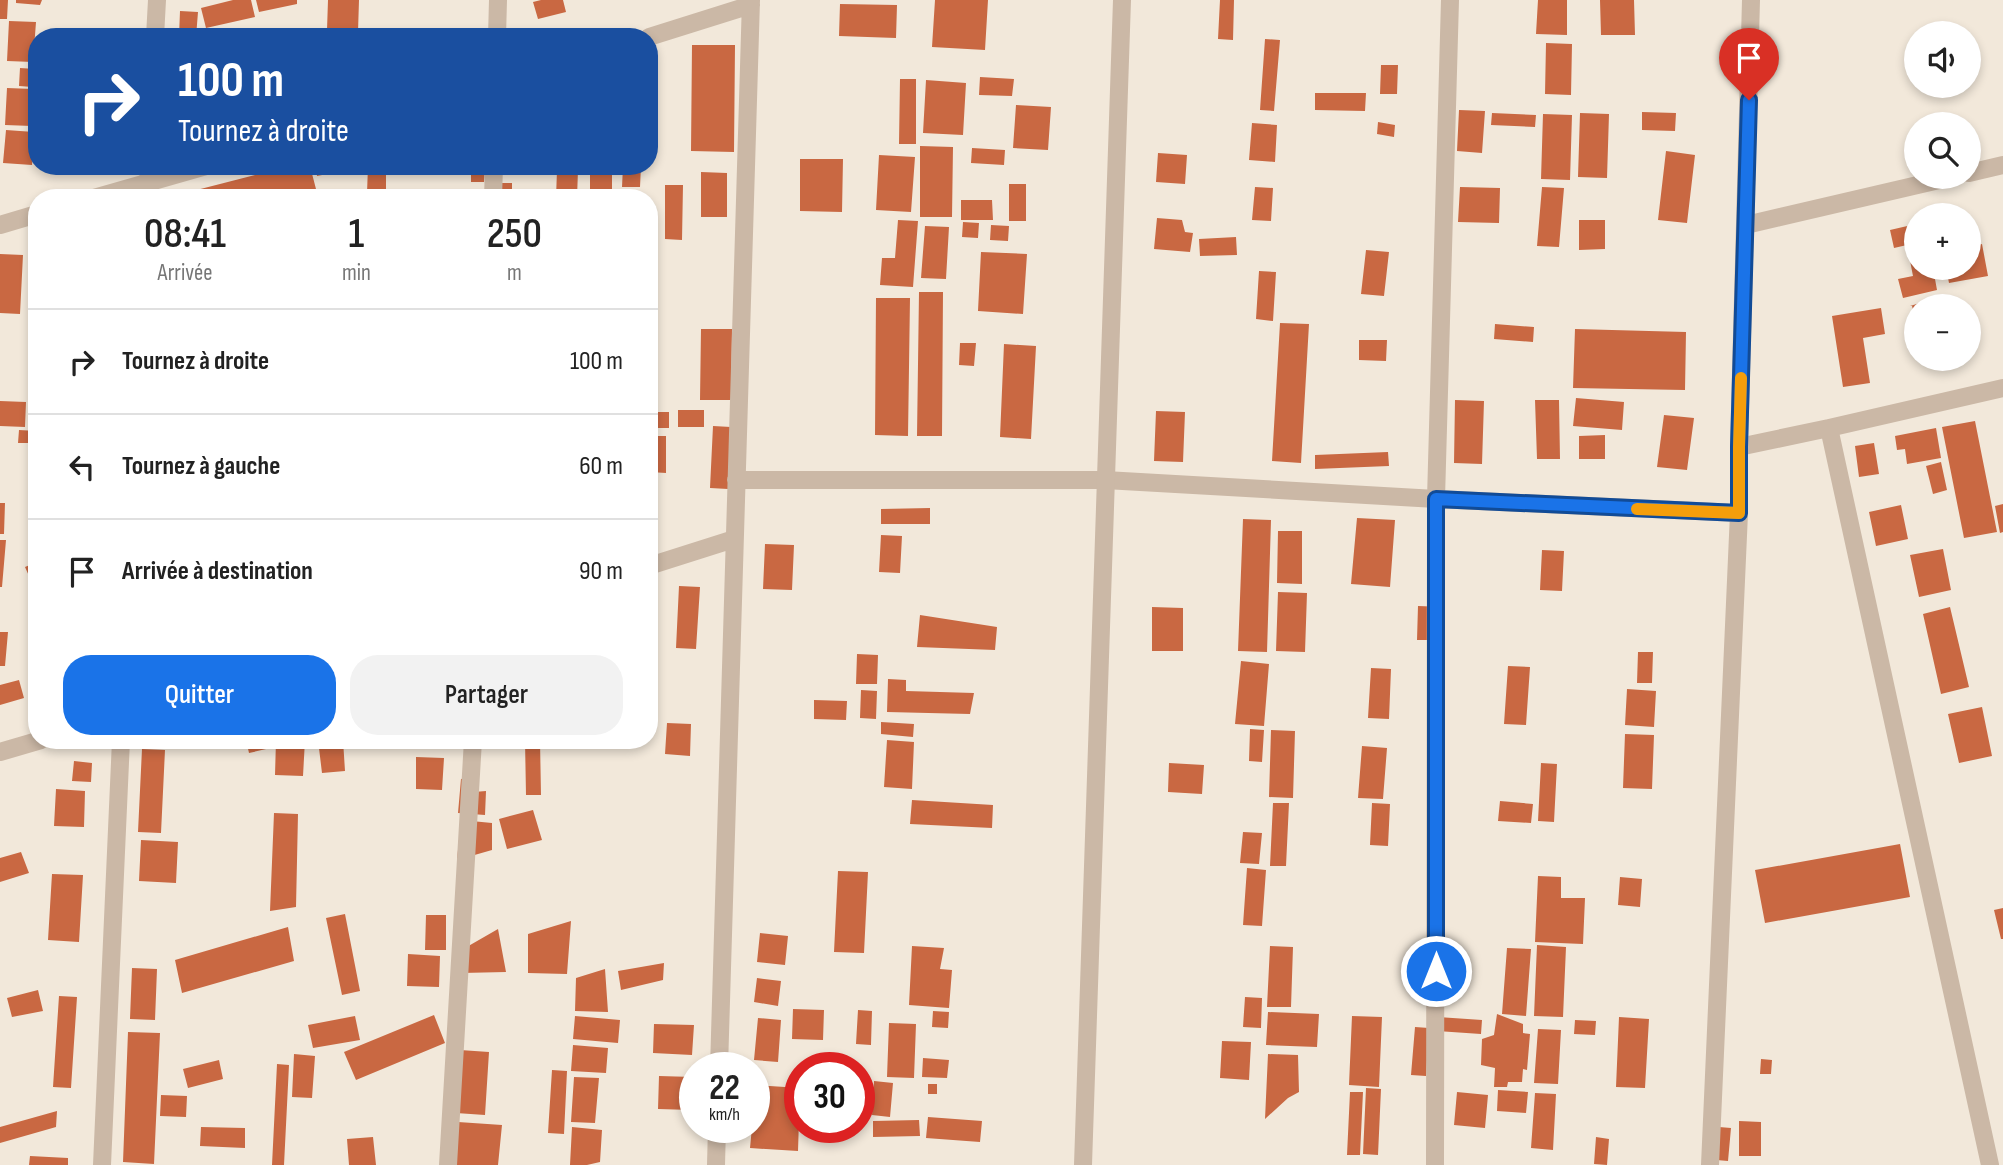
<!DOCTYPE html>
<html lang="fr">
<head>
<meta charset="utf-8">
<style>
	:root { --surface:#fff; --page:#f2f2f2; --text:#222; --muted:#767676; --line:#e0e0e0; --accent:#1a73e8 }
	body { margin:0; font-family:"Sofia Sans Condensed",sans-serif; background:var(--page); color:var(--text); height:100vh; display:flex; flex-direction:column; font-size:26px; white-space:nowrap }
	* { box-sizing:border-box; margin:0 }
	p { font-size:23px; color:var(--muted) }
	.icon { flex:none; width:38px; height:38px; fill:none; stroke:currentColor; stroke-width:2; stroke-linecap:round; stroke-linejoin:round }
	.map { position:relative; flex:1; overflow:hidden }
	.drawer { position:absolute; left:28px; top:189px; width:630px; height:560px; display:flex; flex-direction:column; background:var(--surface); border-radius:28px; box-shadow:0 4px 10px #0003 }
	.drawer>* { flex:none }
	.hud { position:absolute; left:28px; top:28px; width:630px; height:147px; border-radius:28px; box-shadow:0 4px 10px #0003; background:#1a4fa0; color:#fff; overflow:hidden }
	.buttons { position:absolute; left:1904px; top:21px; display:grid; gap:14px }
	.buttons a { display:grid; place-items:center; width:77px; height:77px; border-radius:50%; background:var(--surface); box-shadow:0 4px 10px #0003; font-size:35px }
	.speed { position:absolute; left:679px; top:1052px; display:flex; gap:14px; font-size:35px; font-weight:700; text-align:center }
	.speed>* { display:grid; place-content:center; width:91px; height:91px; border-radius:50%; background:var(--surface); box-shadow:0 4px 10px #0003; line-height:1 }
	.speed small { font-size:18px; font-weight:400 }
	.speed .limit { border:10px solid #d22; background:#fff; color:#111 }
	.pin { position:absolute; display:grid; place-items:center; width:60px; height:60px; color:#fff; margin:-72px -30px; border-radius:50% 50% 50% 0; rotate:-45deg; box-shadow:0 0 7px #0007 }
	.pin .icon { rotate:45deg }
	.me { position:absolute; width:77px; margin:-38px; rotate:0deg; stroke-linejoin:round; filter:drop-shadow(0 0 5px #0008) }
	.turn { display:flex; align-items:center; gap:24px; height:147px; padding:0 35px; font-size:32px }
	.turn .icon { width:91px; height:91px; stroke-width:2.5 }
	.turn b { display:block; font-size:49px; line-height:60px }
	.eta { display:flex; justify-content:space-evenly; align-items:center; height:119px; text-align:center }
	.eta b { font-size:42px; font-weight:600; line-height:49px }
	.cta { display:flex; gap:14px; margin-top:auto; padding:14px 35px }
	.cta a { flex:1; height:80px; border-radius:28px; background:var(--accent); color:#fff; font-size:28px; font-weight:600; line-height:80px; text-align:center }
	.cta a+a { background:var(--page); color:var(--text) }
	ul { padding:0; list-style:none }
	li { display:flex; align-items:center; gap:21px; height:105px; padding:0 35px; border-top:2px solid var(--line) }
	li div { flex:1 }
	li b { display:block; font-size:26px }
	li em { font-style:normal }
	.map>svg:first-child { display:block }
</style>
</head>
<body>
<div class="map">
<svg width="2003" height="1165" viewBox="0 0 2003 1165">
	<rect width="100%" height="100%" fill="#f2e8da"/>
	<path fill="#c96842" d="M0,0h8l-1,19h-7z
		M16,0h26l-2,5 -24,-2z
		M233,0h18l4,17 -49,11 -5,-20z
		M256,0h41v4l-38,8z
		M328,0h31l-1,32 -31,-2z
		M541,0h22l3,12 -28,7 -5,-17z
		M935,0h53l-3,50 -53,-3z
		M1220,0h14l-1,40 -15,-1z
		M1538,0h29v35l-31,-1z
		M1600,0h34l1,35h-34z
		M840,4l57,1 -1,33 -57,-2z
		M180,11l18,1 -2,25h-17z
		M9,21l27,1 -3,40 -26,-1z
		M1265,39l15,1 -6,71 -14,-1z
		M1546,43l26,1 -1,51 -26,-1z
		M692,45h43l-1,107 -43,-1z
		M1381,65h17l-1,29h-17z
		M20,68l15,1 -2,18 -14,-1z
		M980,77l34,2 -2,17 -33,-1z
		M900,79h16v65h-17z
		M926,80l40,3 -3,52 -40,-2z
		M7,88l26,1 -1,37 -27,-1z
		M1315,93h51l-1,18 -50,-1z
		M1016,105l35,2 -3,43 -35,-2z
		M1459,110l26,1 -3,42 -25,-2z
		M1642,112l34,1 -1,18 -33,-1z
		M1492,113l44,2 -1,12 -44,-2z
		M1580,113l29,1 -2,64 -29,-1z
		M1543,114l29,1 -2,65 -29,-1z
		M1378,122l17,3 -1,12 -17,-3z
		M1252,123l25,2 -2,37 -26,-2z
		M6,130l28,2 -2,33 -29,-2z
		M920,146l33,1 -1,70h-32z
		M972,148l33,2 -1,15 -33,-2z
		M1666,151l29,4 -8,68 -29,-3z
		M1158,153l29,2 -2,29 -29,-2z
		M879,155l36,2 -4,55 -35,-2z
		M800,159h43l-1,53 -42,-1z
		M290,166h20l6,23 -36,9h-98l-1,-4z
		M316,166h31l1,4 -31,6z
		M368,166h18v25l-19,2z
		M471,166h14l-1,16h-13z
		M590,166h22v28h-22z
		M623,166h18l-1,21h-18z
		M557,170h21l-1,28h-21z
		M701,172l26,1v44h-26z
		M498,183h14v15h-14z
		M1009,184h17v37h-17z
		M665,185h18l-1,55 -17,-1z
		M1255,187l18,1 -2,33 -19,-1z
		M1460,187l40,1 -1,35 -41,-1z
		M1542,187l22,1 -5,59 -22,-1z
		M400,192h17v6h-17z
		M961,200h31l1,20h-32z
		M1157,218l25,2 3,12 8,1 -3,19 -36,-3z
		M898,220l20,1 -5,66 -33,-2 2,-27h13z
		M1579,220h26v29l-26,1z
		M963,222l16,1 -1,15 -16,-1z
		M1916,224v44h17l4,22 -34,8 -5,-19 15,-3 -6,-31 -13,3 -4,-18z
		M991,225l18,1 -1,15 -18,-1z
		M925,226l24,1 -3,52 -25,-1z
		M1236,237l1,18 -37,1 -1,-17z
		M1982,244l6,32 -39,7 -3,-15h23v-21z
		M1366,250l23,2 -5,44 -23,-2z
		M981,252l46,2 -4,60 -45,-3z
		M0,254l23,1 -3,59 -20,-1z
		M1259,271l17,1 -3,49 -17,-2z
		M919,292h24l-1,144h-25z
		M1940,297l2,9h-26l-1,11 -3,-11h-2z
		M876,298h34l-2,138 -33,-1z
		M1881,308l4,26 -22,4 7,45 -27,4 -11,-71z
		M1280,323l29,1 -8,139 -29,-2z
		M1495,324l39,3 -1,15 -39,-3z
		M701,329h31l-1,71h-31z
		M1575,329l111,3 -1,58 -112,-2z
		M1359,340h28l-1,21 -27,-1z
		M960,343h16l-2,23 -15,-1z
		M1004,344l32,2 -5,93 -31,-2z
		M1927,359h28l-26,8z
		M1576,398l48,4 -2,28 -49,-4z
		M1455,400l29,1 -2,63 -28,-1z
		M1535,400h24l1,59h-23z
		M0,401l26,1 -1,25 -25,-1z
		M678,410h26v17h-26z
		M1156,411l29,1 -2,50 -29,-1z
		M649,412h20v16h-20z
		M1664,415l30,3 -7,52 -30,-3z
		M1975,421l22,111 -33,6 -22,-111z
		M713,426l18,1 -3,62 -18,-1z
		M1936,428l5,30 -34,6 -2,-15 -8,1 -2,-14z
		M19,430l18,1v12h-19z
		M1605,435v24h-26v-23z
		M650,436h16v37l-16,-1z
		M1874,443l5,31 -20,3 -4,-31z
		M1388,452l1,14 -74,3v-14z
		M1941,462l6,28 -14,4 -7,-28z
		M0,503h5l-1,31h-4z
		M2003,504v28l-3,1 -5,-27z
		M1901,505l7,34 -32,7 -7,-34z
		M930,508v16h-49v-15z
		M1357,518l38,2 -5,67 -39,-3z
		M1243,519l28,1 -4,132 -29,-1z
		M1278,531h24v53l-25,-1z
		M881,535l21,1 -2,37 -21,-1z
		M0,540h6l-4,47h-2z
		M765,544l29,1 -2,45 -29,-1z
		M1943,549l8,41 -32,7 -9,-42z
		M1542,550l22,1 -2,40 -22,-1z
		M37,562v32l-12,-27z
		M679,586l21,1 -4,62 -20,-1z
		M1278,592l29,1 -2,59 -29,-1z
		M1418,606l27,1 -1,33h-27z
		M1152,607l31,1v43h-31z
		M1950,607l19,80 -28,7 -18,-80z
		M920,615l77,12 -2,23 -78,-3z
		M0,632h8l-3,34h-5z
		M1638,652h15l-1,31h-15z
		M857,654l21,1 -1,29h-21z
		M1241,661l28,3 -5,62 -29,-2z
		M1508,666l22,1 -4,58 -22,-1z
		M1371,668l20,1 -2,50 -21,-1z
		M888,679l18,1v11l68,2 -4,21 -83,-2z
		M19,680l5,18 -24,7v-20z
		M1627,689l29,2 -2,36 -29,-2z
		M861,690l16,1 -1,28 -16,-1z
		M814,700l33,1 -1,19 -32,-1z
		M1982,707l10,49 -33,7 -11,-49z
		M881,722l33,2 -1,13 -32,-3z
		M667,723l24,1 -1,32 -25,-2z
		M1250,729l14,1 -2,32 -13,-1z
		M1271,730l24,1 -2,67 -24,-1z
		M1625,734l29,1 -2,54 -29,-1z
		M246,740h27l2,7 -26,6z
		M276,740h29l-2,36 -28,-1z
		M318,740h25l2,31 -23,2z
		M525,740h15l1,55h-15z
		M887,740l27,2 -2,47 -28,-2z
		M1362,746l25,2 -4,51 -25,-1z
		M142,749l23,1 -4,83 -23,-1z
		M416,757l28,1 -2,32 -26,-1z
		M74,761l18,2 -1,19 -19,-1z
		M1169,763l35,2 -2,29 -34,-2z
		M1541,763l16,1 -3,58 -16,-1z
		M475,777l-1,15 12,-1 -1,24 -27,-2 3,-34z
		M56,789l29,2 -1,36 -30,-1z
		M912,800l81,5 -1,23 -82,-4z
		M1500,801l33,3 -2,19 -33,-2z
		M1273,803h16l-3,63h-16z
		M1372,803l18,1 -2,42 -18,-1z
		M533,810l9,30 -35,9 -8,-30z
		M274,813l24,1 -2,93 -26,4z
		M461,820l31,3v27l-35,10z
		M1243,832l19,1 -3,31 -19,-1z
		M141,840l37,2 -2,41 -37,-2z
		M1900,844l10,53 -145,26 -10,-53z
		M21,852l8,21 -29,9v-24z
		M1247,868l19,2 -4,56 -19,-1z
		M838,871l30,1 -4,81 -30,-1z
		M52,874l31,1 -4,67 -31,-2z
		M1538,876l23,1v21h24l-2,46 -48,-2z
		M1620,877l22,2 -2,28 -22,-2z
		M2003,908v31h-2l-7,-29z
		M345,914l15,77 -18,4 -16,-77z
		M426,915h20v35h-21z
		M571,921l-4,53 -39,-1v-39z
		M288,927l6,34 -112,32 -7,-33z
		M498,929l8,43 -45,1 -3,-21z
		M760,933l28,3 -3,29 -28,-3z
		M1537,945l29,2 -3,70 -29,-1z
		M912,946l32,2 -4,21 12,1 -3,38 -40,-3z
		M1270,946l23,1 -2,60h-24z
		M1507,948l24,1 -5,67 -24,-2z
		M408,954l32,2 -1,31 -32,-1z
		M664,963l-1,17 -42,10 -3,-19z
		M132,968l25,1 -2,51 -25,-1z
		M605,969l3,43 -33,-1 1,-33z
		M757,978l24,3 -3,25 -24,-4z
		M38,990l5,21 -31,6 -5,-19z
		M59,996l18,1 -6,91 -18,-1z
		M1245,997l17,1 -1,30 -18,-1z
		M793,1009l31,1 -1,30 -31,-1z
		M858,1010l14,1 -1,34 -15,-1z
		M933,1011l16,1 -1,16 -16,-1z
		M1268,1012l51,2 -2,33 -51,-2z
		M1497,1014l26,10v9l7,1 -3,36 -4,-1 -1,13h-14l-1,5h-13l1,-19 -14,-3 1,-26 12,-4z
		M434,1015l11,28 -89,37 -12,-28z
		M355,1016l5,24 -47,8 -5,-23z
		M575,1016l45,4 -2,23 -45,-4z
		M1352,1016l30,1 -3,70 -30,-2z
		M1438,1017l44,3 -1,14 -44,-3z
		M1619,1017l30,2 -4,69 -29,-1z
		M758,1018l23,2 -3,42 -24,-2z
		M1575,1020l21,1 -1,14 -21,-1z
		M889,1023l27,1 -2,54 -27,-1z
		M654,1024l40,1 -2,30 -39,-2z
		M1415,1027l14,1 -3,48 -15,-1z
		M1538,1029l23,1 -3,54 -24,-1z
		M128,1032l32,1 -6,131 -31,-2z
		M1222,1041l29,1 -2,38 -29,-2z
		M573,1045l35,3 -2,25 -35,-2z
		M460,1050l29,2 -4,63 -29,-2z
		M294,1054l21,2 -3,42 -20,-1z
		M1268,1054l30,1 1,37 -11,6 -23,21z
		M923,1058l26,2 -2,18 -25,-1z
		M1761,1059l11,1 -1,14h-11z
		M219,1060l4,19 -35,9 -5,-19z
		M277,1064l12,1 -5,100h-12z
		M552,1070l15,1 -3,63 -16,-1z
		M659,1076l34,1 -2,33 -33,-1z
		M574,1077l25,1 -4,45 -24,-1z
		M874,1081l19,2 -3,34 -18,-2z
		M928,1084h9v10h-9z
		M754,1085l46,3 -2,63 -48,-3 2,-21h2z
		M1366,1088l15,1 -3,66 -15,-1z
		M1498,1090l30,2 -2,21 -29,-2z
		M1350,1092h13l-3,63h-13z
		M1457,1092l31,3 -3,33 -31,-3z
		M1535,1093l21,1 -3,56 -22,-2z
		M161,1095l26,1 -1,21 -26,-1z
		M57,1111l-1,16 -56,16v-16z
		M928,1117l54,4 -2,21 -54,-4z
		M919,1120l1,16 -47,1v-16z
		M1739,1121l22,1v34h-22z
		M458,1122l44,3 -4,40h-43z
		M1707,1126l24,2 -3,33 -23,-2z
		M201,1127l44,1v20l-45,-2z
		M572,1127l30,3 -2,32 -13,3h-17z
		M373,1137l3,28h-27l-2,-26z
		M1596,1137l13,2 -2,26 -13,-1z
		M30,1156l38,2v7h-39z"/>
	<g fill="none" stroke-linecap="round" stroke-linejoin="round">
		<path stroke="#cbb8a6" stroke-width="18" d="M155,37l2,-37
			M497,37l1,-37
			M649,37l102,-32
			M1969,173l34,-8
			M94,198l112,-32
			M147,198l2,-32
			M493,198l1,-32
			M0,225l37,-11
			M1746,225l206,-48
			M1829,428l161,737
			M1739,447l90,-19 174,-40
			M736,480h369l331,19 303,14
			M649,566l85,-27
			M0,752l41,-12
			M719,1068l32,-1068
			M102,1165l19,-425
			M448,1165l25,-425
			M716,1165l1,-38
			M1435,1165l1,-666 14,-499
			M1710,1165l29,-652v-66l12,-447"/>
		<path stroke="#cbb8a6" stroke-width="18" d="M1083,1165l39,-1165"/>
	</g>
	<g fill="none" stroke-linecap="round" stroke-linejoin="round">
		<g stroke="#114b97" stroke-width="18">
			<path id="route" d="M1436,971v-472l303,14v-66l10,-347"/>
		</g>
		<use href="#route" stroke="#1a73e8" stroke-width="12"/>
		<path stroke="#f59e0b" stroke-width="12" d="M1637,509l102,4v-66l2,-69"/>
	</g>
</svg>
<div class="buttons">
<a><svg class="icon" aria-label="sound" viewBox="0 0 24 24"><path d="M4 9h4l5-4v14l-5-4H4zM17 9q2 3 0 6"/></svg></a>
<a><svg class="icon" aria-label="search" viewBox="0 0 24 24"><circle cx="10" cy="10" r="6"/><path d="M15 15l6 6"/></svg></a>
<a>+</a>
<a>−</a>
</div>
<div class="speed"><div>22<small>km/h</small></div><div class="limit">30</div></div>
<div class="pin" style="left:1749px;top:100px;background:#d93025"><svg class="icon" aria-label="arrive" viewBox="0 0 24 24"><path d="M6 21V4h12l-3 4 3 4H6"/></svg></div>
<svg class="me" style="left:1436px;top:971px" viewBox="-20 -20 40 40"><circle r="17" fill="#1a73e8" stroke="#fff" stroke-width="3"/><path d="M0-11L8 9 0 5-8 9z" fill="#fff"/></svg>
<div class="hud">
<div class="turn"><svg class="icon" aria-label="right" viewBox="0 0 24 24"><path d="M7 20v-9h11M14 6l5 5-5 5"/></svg><div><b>100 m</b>Tournez à droite</div></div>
</div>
<section class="drawer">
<div class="eta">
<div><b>08:41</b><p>Arrivée</p></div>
<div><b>1</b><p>min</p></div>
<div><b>250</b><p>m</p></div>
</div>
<ul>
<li><svg class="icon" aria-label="right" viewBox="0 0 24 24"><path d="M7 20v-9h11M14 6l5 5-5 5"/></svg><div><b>Tournez à droite</b></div><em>100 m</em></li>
<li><svg class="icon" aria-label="left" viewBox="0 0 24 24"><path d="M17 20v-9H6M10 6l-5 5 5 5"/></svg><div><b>Tournez à gauche</b></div><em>60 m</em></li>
<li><svg class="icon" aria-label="arrive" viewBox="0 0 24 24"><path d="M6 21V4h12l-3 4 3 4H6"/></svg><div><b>Arrivée à destination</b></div><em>90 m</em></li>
</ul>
<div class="cta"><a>Quitter</a><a>Partager</a></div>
</section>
</div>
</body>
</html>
